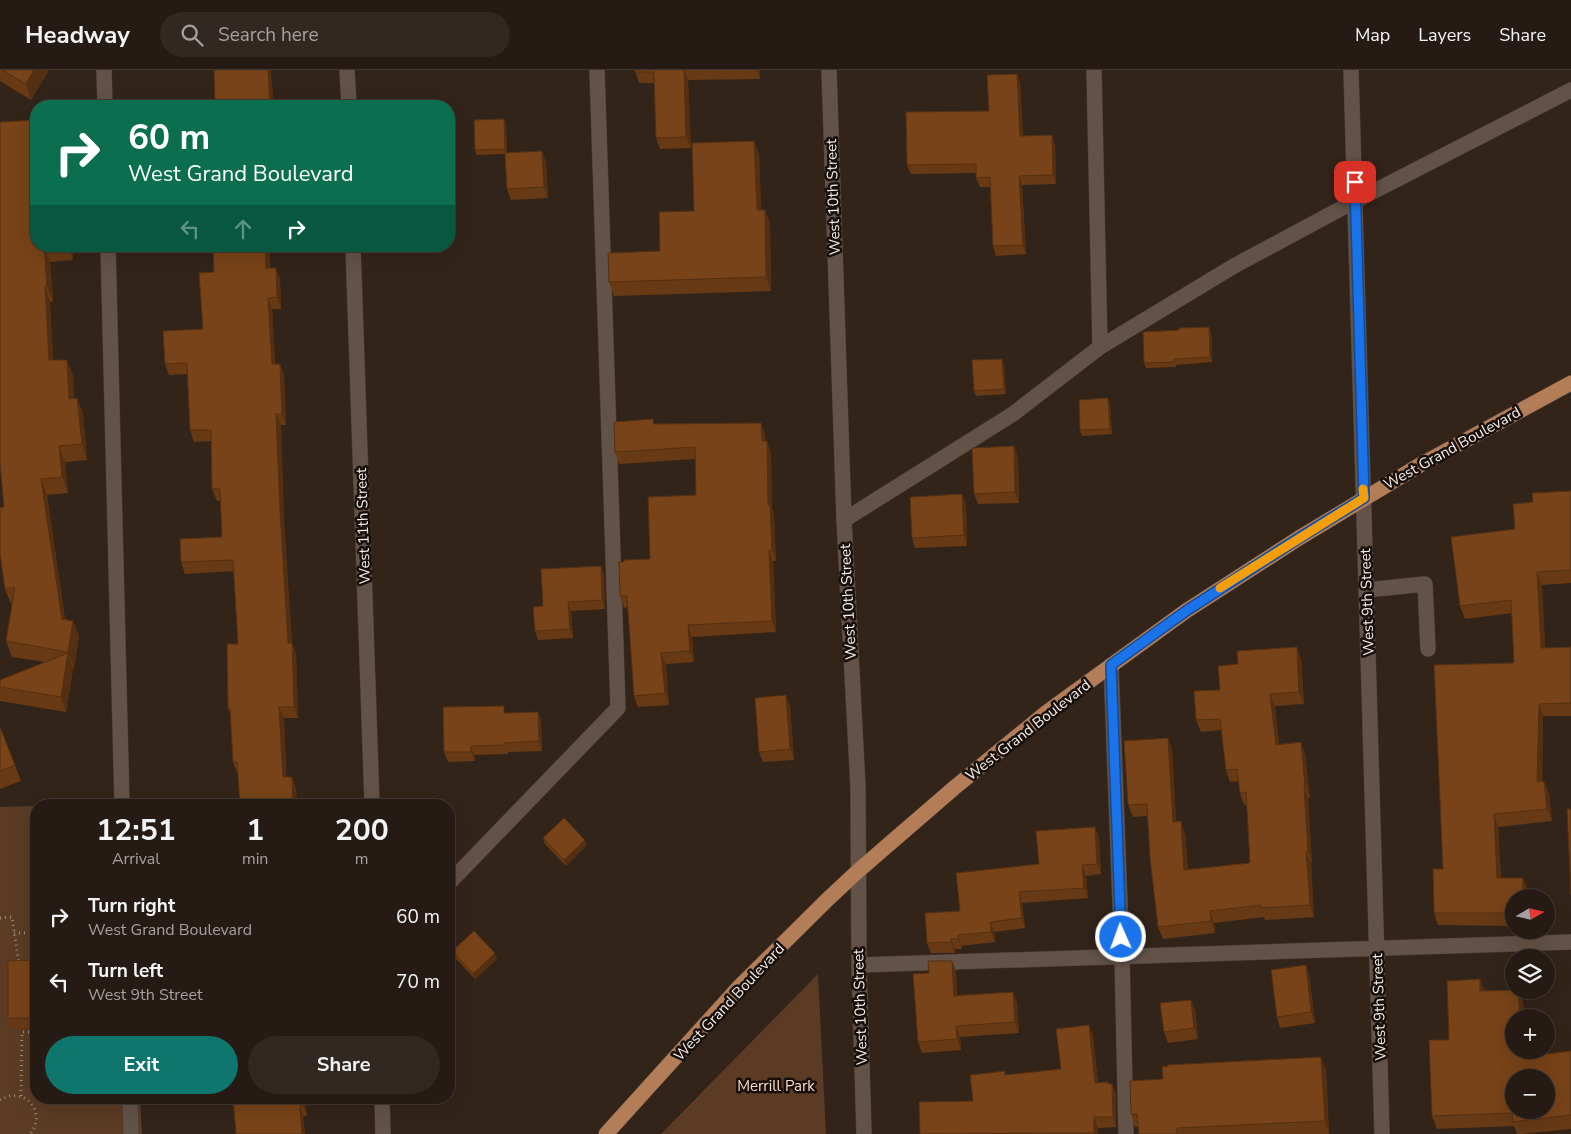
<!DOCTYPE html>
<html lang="en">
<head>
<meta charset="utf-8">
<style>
	:root { --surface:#261b14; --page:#322822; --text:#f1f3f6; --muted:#a4a1a0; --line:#423934; --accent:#0f766e }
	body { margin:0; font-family:"Nunito Sans",sans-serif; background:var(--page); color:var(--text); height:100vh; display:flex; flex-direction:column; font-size:19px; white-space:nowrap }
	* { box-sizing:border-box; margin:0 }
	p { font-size:16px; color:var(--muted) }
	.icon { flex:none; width:28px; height:28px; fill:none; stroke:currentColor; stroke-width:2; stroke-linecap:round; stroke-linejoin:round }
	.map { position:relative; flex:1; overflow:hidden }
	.panel { position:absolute; left:30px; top:729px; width:425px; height:305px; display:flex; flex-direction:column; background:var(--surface); border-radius:20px; box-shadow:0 5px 20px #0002,0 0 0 1px var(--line) }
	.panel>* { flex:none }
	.guide { position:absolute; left:30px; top:30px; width:425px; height:152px; border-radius:20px; box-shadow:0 5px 20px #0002,0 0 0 1px var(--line); background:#0b6e4f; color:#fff; overflow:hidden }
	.needle { width:32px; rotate:81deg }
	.buttons { position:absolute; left:1505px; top:819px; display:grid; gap:10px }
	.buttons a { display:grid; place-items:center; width:50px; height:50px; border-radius:50%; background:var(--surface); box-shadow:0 5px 20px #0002,0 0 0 1px var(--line); font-size:25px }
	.pin { position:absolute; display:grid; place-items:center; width:42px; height:42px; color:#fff; margin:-21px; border-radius:10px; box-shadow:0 2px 8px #0006 }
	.me { position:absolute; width:55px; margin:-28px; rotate:358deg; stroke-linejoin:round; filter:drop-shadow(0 0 4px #0008) }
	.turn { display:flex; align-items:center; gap:18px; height:105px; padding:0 15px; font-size:22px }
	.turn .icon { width:65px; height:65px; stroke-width:2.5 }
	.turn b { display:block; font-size:35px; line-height:42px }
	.lanes { display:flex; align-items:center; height:48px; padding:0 15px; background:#0003; justify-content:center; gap:25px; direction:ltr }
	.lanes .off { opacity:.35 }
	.eta { display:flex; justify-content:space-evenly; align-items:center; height:85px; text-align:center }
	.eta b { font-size:30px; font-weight:700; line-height:35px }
	.button { display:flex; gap:10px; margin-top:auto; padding:10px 15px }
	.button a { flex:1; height:58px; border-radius:30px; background:var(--accent); color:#fff; font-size:20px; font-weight:700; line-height:58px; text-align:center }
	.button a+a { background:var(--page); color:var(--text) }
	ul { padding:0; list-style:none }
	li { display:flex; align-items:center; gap:15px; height:65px; padding:0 15px }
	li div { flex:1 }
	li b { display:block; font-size:19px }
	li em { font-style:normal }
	header { display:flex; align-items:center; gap:30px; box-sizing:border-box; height:70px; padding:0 25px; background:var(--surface); border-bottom:1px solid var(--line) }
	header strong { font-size:24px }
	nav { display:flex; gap:28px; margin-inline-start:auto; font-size:18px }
	.search { width:350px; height:45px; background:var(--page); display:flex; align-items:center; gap:12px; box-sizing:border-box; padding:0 18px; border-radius:28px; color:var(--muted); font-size:19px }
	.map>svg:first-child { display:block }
</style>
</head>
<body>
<header>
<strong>Headway</strong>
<div class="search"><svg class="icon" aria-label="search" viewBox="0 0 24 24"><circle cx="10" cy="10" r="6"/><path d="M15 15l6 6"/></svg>Search here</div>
<nav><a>Map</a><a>Layers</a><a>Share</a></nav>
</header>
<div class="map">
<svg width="1571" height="1064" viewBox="0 0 1571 1064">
	<rect width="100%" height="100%" fill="#33241a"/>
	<path fill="#5b3b24" d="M36,736v292h104l2,36h-142v-327z
		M818,904l8,160h-165z"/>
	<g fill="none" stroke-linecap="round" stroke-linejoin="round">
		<g stroke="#4b3e37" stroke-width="16">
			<path id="minor" d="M104,0l1,36
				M347,0l2,36
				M829,0l15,450 14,267 1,178 5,169
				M1094,0l6,277
				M1351,0l31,1064
				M108,176l14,559
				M353,176l19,559
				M844,450l169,-106 87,-67 134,-81 121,-65 216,-111
				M1366,520l59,-6 3,65
				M1111,595l11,291 4,178
				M449,813l169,-175 -21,-638
				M859,895l712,-23
				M130,1028l1,36
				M382,1028l1,36"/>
		</g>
		<g stroke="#4b3e37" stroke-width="16">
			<path id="major" d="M606,1064l133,-147 89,-88 30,-28 96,-83 93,-76 139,-101 113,-73 121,-73 151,-82"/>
		</g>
		<path stroke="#968981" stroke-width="3" stroke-dasharray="1 4" stroke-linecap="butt" d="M0,848l12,-1 7,47
			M14,863h14
			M21,1026l1,-64h14
			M0,1030c24,-15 48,12 30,34"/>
		<use href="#minor" stroke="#635247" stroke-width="15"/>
		<use href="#major" stroke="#b37d57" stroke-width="15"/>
	</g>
	<path fill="#673a15" d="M0,0h49l-18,30 -31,-19z
		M635,0h125v9l-72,1 3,68 -31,1 -4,-11 -2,-55h-15z
		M1020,13l3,53 32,8 1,40 -34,1 4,69 -30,2 -3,-10 -3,-59h-10l-4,-9v-5l-65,1 -4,-9 82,-54z
		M504,49l2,6 1,28 39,8 2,37 -37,2 -4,-11 -2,-35 -28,1 -2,-5z
		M759,84l2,56 9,13 1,68 -157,5 -5,-14 51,-31 34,-40z
		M36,176h36l1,14 -23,2 3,39 -3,1 3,58 20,15 1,24 3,-1 6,16 4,46 -22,2 3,31 -21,2 18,124 8,2 6,15 -5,32 -1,-1v2l-7,43 -66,-11v-21l45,-18 -33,-5 -6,-16 6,-37h-1l-6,-15 -5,-33v-48l4,-1z
		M213,176h56l1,22 10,11 1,30h-9l3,55h5l4,11 2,50h-5l3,97 8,121 4,11 2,64h-14l2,59 10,11 1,17h-57l-2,-32h-1l-4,-11 -2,-46 -3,-7 10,-65 -4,-73 -49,3 -4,-12 41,-25 -2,-36h-3l-5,-12 -1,-48 -17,1 -4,-12 -3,-56 -18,1 -4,-11 38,-35 11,-57z
		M1211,262l1,30 -36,3v2l-30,1 -2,-5z
		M1004,294l2,30 -30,2 -2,-5z
		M1110,334l2,30 -30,2 -2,-6z
		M761,353l4,12v6l6,12 1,55 2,8 2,45h-3l3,71 -84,5 2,25 -28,2 3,41 -31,2 -4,-11 -6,-89 -4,1 -4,-12 30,-37 46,-64 -1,-36 -76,5 -4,-12 40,-28z
		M1014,376l4,11 1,46 -41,1 -4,-10z
		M1571,421v92l-29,2 3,63 26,-1v69h-28l-1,66 2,-1 5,13 3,27 -54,6 3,51h22l5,13 -14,7v28l-76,-1 -4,-12 9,-44 71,-206 -2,-50 -47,6 -5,-13 73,-104z
		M966,435l1,41 -52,2 -3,-10z
		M601,496l3,9 1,34 -34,2 2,27 -35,2 -3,-9 8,-25z
		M1301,589l3,45 -29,2 4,38 22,-2 4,12 5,44h-2l4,65h-1l3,54 -49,3 -1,-3 -50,6 1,10 -52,6 -5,-12 -11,-111 -14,1 -5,-12 40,-67 4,12 4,72 9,11 3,36 62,-6 -3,-59 -3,1 -4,-12 -1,-12 -9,1 -4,-12 -5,-40 -20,2 -5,-12 42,-56z
		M790,636l4,54 -31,2 -4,-10z
		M538,642l3,9 1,30 -34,1v2l-34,1 1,6 -27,1 -4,-10 62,-39z
		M0,657l21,54 -21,8z
		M1099,767l2,37 -15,2 2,22 -66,5 3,25 -31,4 1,10 -34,4 1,3h-7v4h-24l-4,-10 33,-32 79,-47z
		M543,768l44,7 -21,21 -21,-22z
		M452,881l45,8 -22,20 -21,-22z
		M36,890v69h-24l-4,-11z
		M1306,895l3,11 6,47 -35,5 -3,-11z
		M956,901l1,24 56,-3 4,11 2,30 -59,4 1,13 -39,3 -4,-11z
		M1480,909l4,12 39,11 1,16h-10l12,38 45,-5v78l-49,5h-5l-3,-8 -77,3 -5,-13z
		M1195,940l3,29 -30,4 -4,-11z
		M1089,955l4,11 5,47 14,1 4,11v32l-18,1v6h-178l53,-33 33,-26 55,-6z
		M1326,1000l3,64h-190l-1,-7h-3l-4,-13z
		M156,1028h54l-52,5z
		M233,1028h72l2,18h-4l2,18h-69z"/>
	<path fill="#542f11" d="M34,0h15l-18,30 -5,-16z
		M268,0h3l3,36h-4z
		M684,0l4,10 3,68 -5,-11z
		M757,0h3v9z
		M1017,4l3,9 3,62 -3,-9z
		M504,49l2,6 1,29 -2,-5z
		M1052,65l3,9 1,40 -3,-9z
		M754,71l5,13 3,69 -5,-13z
		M542,81l4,10 2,37 -4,-11z
		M1019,106l3,9 4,69 -3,-9z
		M765,140l5,13 1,68 -5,-14z
		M44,176l6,16 3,39 -6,-15z
		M68,176h4l1,14z
		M265,176h4l1,34 -4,-12z
		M276,198l4,11 1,30 -4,-12z
		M45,216l5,16 4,74 -5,-16z
		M268,228l4,11 4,67 -4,-12z
		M1209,257l2,5 1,30 -2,-5z
		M1002,289l2,5 2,30 -2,-5z
		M67,290l6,15 2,40 -6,-16z
		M280,294l4,11 2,50 -4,-11z
		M77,328l6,16 4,46 -5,-16z
		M1108,328l2,6 2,30 -2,-5z
		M276,344l5,11 3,97 8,132 -4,-11 -8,-133z
		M761,353l4,12 1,18 -4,-12z
		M767,371l4,12 1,55 2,8 2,45 -4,-11 -4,-45z
		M59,376l6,16 3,31 -6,-16z
		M1014,376l4,11 1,46 -4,-11z
		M41,409l6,16 20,139 -5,-15z
		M962,424l4,11 1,41 -3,-11z
		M769,480l4,11 3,71 -4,-11z
		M601,496l3,9 1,34 -3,-9z
		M1537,502l5,13 4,75 -5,-12z
		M568,532l3,9 2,27 -3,-9z
		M73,551l6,15 -5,32 -6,-16z
		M688,555l4,12 2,25 -4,-11z
		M292,573l4,11 2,64 -4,-11z
		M1297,577l4,12 3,45 -5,-12z
		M68,583l5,16 -7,43 -5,-15z
		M661,583l5,11 3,41 -4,-12z
		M1270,624l5,12 5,50 -4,-11z
		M786,625l4,11 4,54 -4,-11z
		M1539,634l4,12 -1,79 -5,-13z
		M279,637l5,11 3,71 -4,-12z
		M538,642l3,9 1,30 -3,-10z
		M1168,668l4,12 5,84 -4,-12z
		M1301,672l4,12 5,44 -5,-12z
		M471,676l3,9 1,6 -4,-9z
		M292,707l4,11 1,17h-4z
		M1544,711l5,13 3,27 -5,-12z
		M1304,716l4,12 4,65 -4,-12z
		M1494,744l4,13 3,64 -4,-13z
		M1181,751l4,12 3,48 -4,-11z
		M1095,757l4,10 2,37 -4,-10z
		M585,770l2,5 -21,21 -2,-6z
		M1306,781l5,12 3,54 -4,-12z
		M1082,795l4,11 2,22 -4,-10z
		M1523,808l5,13v7h-5z
		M1019,822l3,11 3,25 -3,-10z
		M1210,841l4,12 1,10 -4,-12z
		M990,852l4,10 1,10 -4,-10z
		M958,865l3,11 1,3 -4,-10z
		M951,869l4,10v4l-4,-11z
		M495,883l2,6 -22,20 -2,-5z
		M952,891l4,10 2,35 -4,-10z
		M1306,895l3,11 6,47 -4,-11z
		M1480,909l5,13 -5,-1z
		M1518,920l5,12 1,16h-4z
		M1013,922l4,11 2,30 -4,-11z
		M1191,930l4,10 3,29 -4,-11z
		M1089,955l4,11 6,57 -4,-10z
		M956,956l4,11 1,13 -4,-11z
		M1521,980h4l1,20 -4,-13z
		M1321,987l5,13 3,64 -4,-13z
		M1112,1014l4,11v32l-3,-10z
		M302,1028h3l2,18 -4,-11z
		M300,1036l3,10 2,18h-3z
		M1094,1047l4,11v6h-4z"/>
	<path fill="#784318" stroke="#542f11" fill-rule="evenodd" d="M2,0h32l-8,14z
		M214,0h54l2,36h-55z
		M635,0h49l2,67 -30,1 -2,-66h-19z
		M1017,4l3,62 32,-1 1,40 -34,1 4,69 -30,1 -3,-69 -14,1v-14l-69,1 -1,-53 83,-1 -2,-36z
		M504,49l1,30 -30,1 -1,-30z
		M36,50v126h11h-3l3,40h-2l4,74h18l2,39 8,-1 5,46 -23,2 3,31 -21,2 21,140 11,2 -5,31 -62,-11 9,-54 -10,2 -5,-36v-45l4,-1 -4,-43v-342z
		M754,71l3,69h8l1,67 -157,5 -1,-29 52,-2 -1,-39 35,-1 -2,-68z
		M542,81l2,36 -37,2 -2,-36z
		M213,176h52l1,22h10l1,29 -9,1 4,66h8l2,50h-6l4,96 8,133h4l2,64h-15l4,70h9l1,28h-53l-3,-43h-4l-3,-53h-2l-1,-65h11l-5,-84 -52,2 -1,-23 42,-2 -2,-48h-8l-1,-59h-21l-3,-67 -22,1 -2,-33 40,-2 -4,-56 15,-1z
		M1209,257l1,30 -36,2v3l-30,1 -1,-31 36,-2v-2z
		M1002,289l2,30 -30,2 -2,-31z
		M1108,328l2,31 -30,1 -1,-30z
		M653,349l1,5 107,-1 1,18h5l1,64h2l2,45h-3l3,71 -84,4 2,26 -29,2 4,40 -31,3 -7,-100h-7l-1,-34h5v-2l26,-1 -2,-62 48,-2 -1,-48 -80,5 -1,-30z
		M1014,376l1,46 -41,2 -2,-46z
		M1571,421v79l-34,2 4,76 30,-1v56l-32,1 -2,78 7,-1 3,28 -53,5 3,64h26v20h-9v15h-80l-1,-44h10l-9,-204 80,-2 -3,-63 -51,6 -9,-69 64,-8 -2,-25 20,-2 -1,-9z
		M962,424l2,41 -52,3 -2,-41z
		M601,496l1,34 -34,2 2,27 -35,2 -2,-24 10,-1 -2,-37z
		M1297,577l2,45 -29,2 6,51 25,-3 4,44h-1l4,65h-2l4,54 -49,3v-3l-51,6 1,10 -53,6 -8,-69 -3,-54 -19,1 -4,-64 44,-3 5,84 8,-1 3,49 66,-7 -4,-71 -6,1 -3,-24 -11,1 -6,-51 -24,1 -2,-29 26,-1 -2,-24 20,-2 -1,-13z
		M68,583l-7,44 -61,-10v-7z
		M786,625l4,54 -31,3 -4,-54z
		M504,636v7l34,-1 1,29 -35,2v2l-33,1v6h-27l-1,-45z
		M0,657l15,38 -15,6z
		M1567,739h4v86z
		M564,748l21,22 -21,20 -21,-22z
		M1095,757l2,37 -15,1 2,23 -65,4 3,26 -32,4 1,10 -33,3v4h-7v3l-24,1 -2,-30 35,-2 -4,-38 83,-9 -3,-33z
		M474,861l21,22 -22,21 -21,-23z
		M36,890v58h-28v-57z
		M928,891h24l2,35 59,-4 2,30 -59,4 1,13 -39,3 -5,-68 16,-1z
		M1306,895l5,47 -34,5 -6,-47z
		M1480,909v12l38,-1 2,28h-6v32h7l1,7 49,-6v64l-58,7 -1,-9 -80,3 -3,-76h20l-2,-59zM1514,1008h32v32h-32z
		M1191,930l3,28 -30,4 -4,-29z
		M1089,955l6,58 13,-1v2h4l1,33h-19v16l-174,1 -1,-32 54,-1 -3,-26 35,-4v4l56,-6 -5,-40z
		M1321,987l4,64 -148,7v6h-38l-2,-20h-6l-1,-33 33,-2 -1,-12 6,-1 -1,-1z
		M233,1028h69l1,7 -3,1 2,28h-66z"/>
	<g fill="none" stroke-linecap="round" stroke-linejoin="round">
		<g stroke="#114b97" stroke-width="12">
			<path id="route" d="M1121,867l-10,-272 75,-54 113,-73 65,-40 -9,-316"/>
		</g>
		<use href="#route" stroke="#1a73e8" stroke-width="9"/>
		<path stroke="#f59e0b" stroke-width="9" d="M1220,518l144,-90 -1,-9"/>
	</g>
	<g text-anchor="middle" stroke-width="5" stroke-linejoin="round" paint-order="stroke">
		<g font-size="15" fill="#f9eee8" stroke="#160f0b">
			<text transform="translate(833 127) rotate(-92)" y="5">West 10th Street</text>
			<text transform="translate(1452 378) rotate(-29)" y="5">West Grand Boulevard</text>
			<text transform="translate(363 456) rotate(-92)" y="5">West 11th Street</text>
			<text transform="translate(848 532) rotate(-93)" y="5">West 10th Street</text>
			<text transform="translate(1367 532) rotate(-92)" y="5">West 9th Street</text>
			<text transform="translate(1028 660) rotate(-38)" y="5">West Grand Boulevard</text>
			<text transform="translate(729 932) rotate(-47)" y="5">West Grand Boulevard</text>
			<text transform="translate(860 937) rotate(-92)" y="5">West 10th Street</text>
			<text transform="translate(1379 937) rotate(-92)" y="5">West 9th Street</text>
		</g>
		<g font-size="15" fill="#fcdac4" stroke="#160f0b">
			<text x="776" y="1021">Merrill Park</text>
		</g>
	</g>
</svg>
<div class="buttons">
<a><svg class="needle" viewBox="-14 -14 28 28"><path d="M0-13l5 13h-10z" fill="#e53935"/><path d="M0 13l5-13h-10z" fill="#a4a1a0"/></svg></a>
<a><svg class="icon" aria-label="layers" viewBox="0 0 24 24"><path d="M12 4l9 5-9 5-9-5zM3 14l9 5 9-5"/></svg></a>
<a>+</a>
<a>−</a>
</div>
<div class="pin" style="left:1355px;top:112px;background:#d93025"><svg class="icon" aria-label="arrive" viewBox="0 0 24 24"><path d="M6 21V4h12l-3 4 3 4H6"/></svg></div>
<svg class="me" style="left:1121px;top:867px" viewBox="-20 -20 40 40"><circle r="17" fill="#1a73e8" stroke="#fff" stroke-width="3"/><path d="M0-11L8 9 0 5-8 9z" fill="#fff"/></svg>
<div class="guide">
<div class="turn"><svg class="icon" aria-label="right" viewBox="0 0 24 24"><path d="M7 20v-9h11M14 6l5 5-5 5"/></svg><div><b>60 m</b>West Grand Boulevard</div></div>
<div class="lanes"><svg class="icon off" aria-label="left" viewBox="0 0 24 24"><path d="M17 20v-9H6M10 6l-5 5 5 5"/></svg><svg class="icon off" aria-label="ahead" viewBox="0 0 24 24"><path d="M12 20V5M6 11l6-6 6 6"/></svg><svg class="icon" aria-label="right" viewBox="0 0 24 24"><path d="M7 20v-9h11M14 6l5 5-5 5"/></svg></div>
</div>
<section class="panel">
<div class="eta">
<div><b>12:51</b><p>Arrival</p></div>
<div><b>1</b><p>min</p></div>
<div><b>200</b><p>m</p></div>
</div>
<ul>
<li><svg class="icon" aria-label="right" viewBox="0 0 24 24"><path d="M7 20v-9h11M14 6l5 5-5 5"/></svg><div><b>Turn right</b><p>West Grand Boulevard</p></div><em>60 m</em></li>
<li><svg class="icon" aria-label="left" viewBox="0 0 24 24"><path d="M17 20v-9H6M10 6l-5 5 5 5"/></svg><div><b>Turn left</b><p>West 9th Street</p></div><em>70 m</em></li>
</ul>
<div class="button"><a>Exit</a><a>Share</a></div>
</section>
</div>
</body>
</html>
